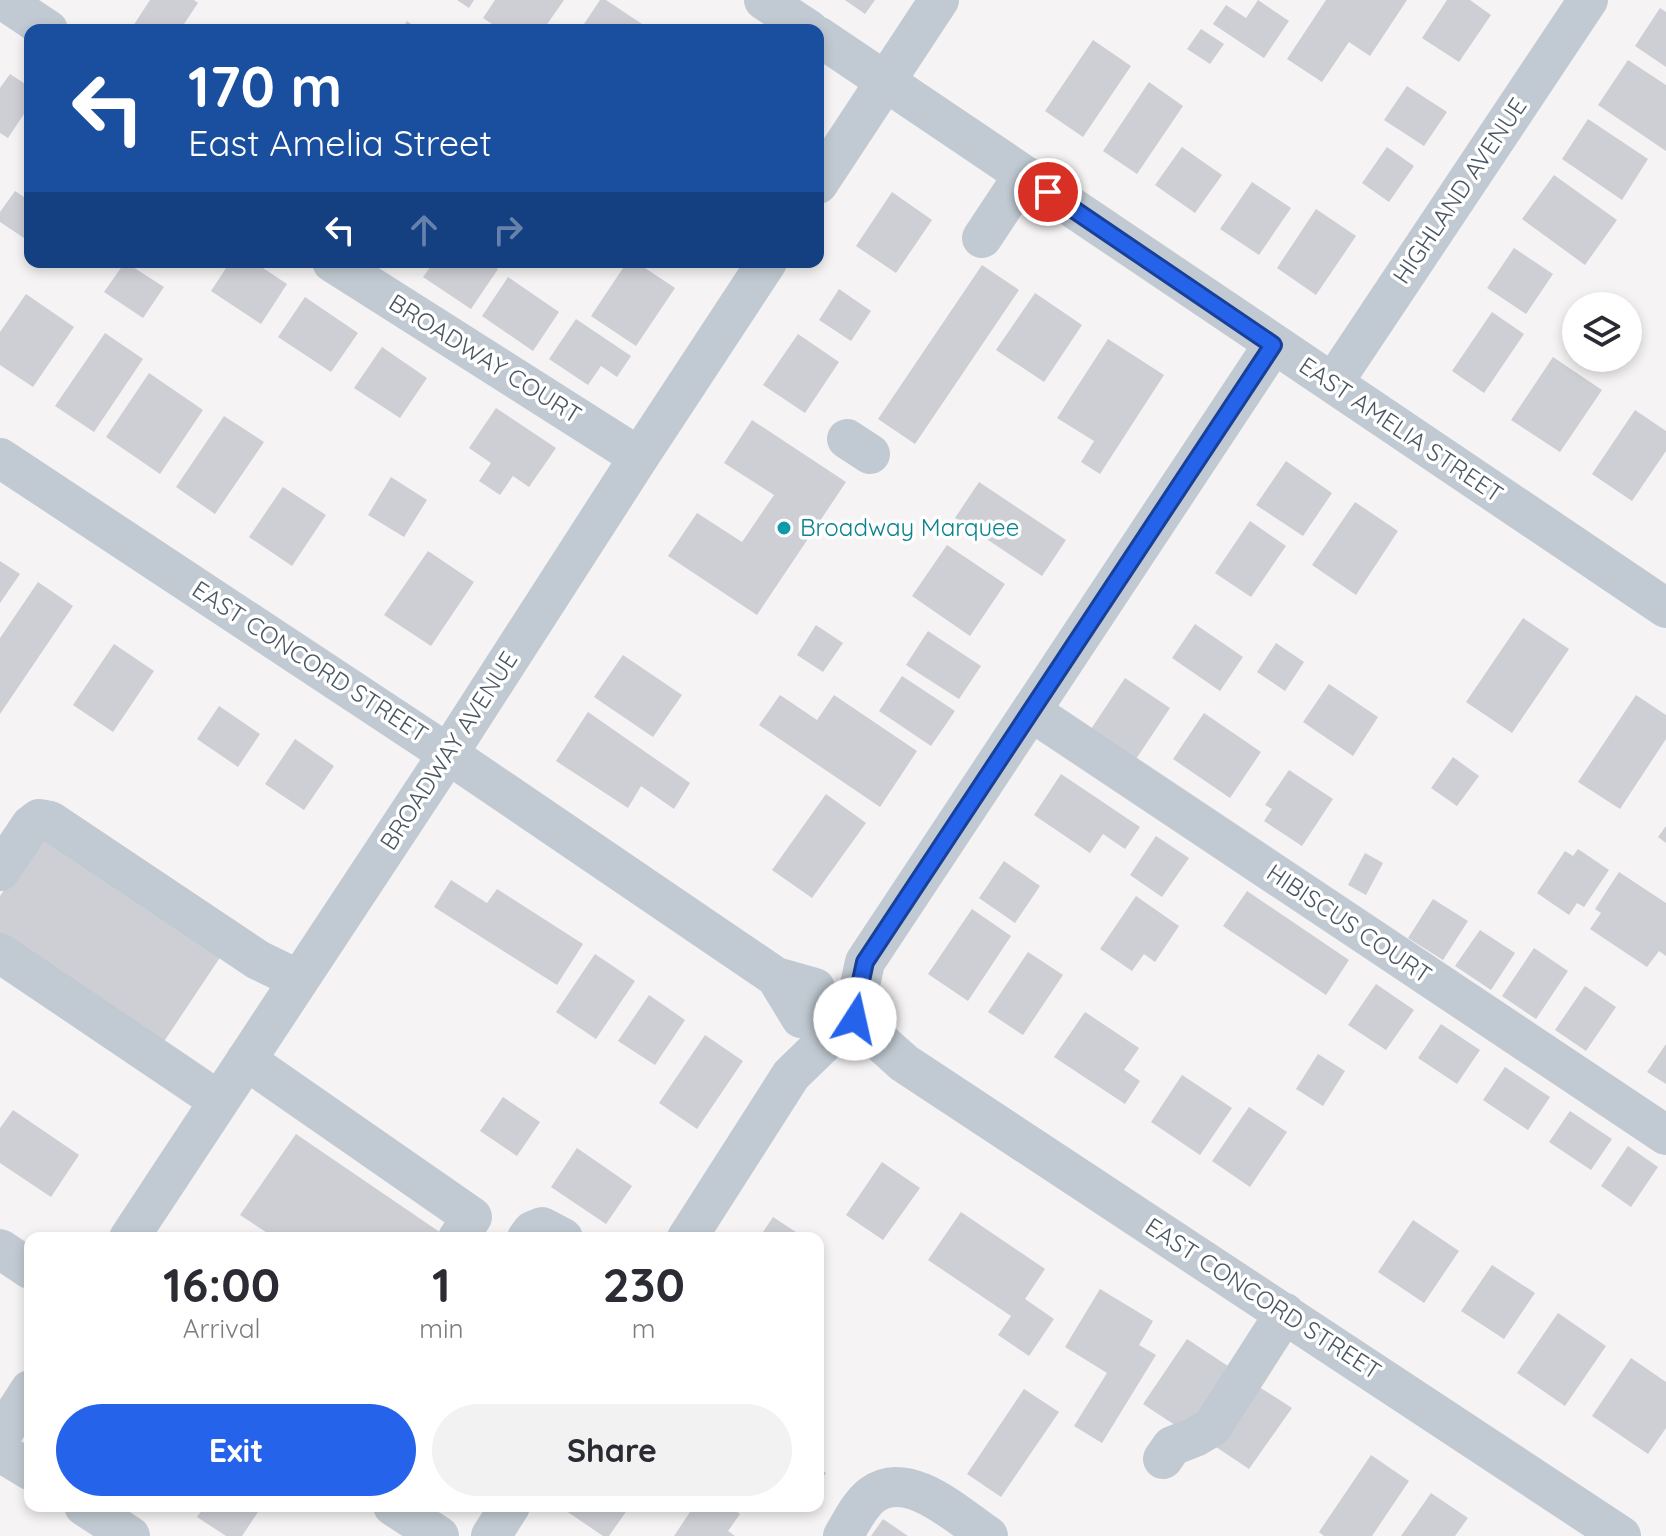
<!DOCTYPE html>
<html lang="en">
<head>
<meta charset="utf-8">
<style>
	:root { --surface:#fff; --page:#f2f2f3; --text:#2b2b33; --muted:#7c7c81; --accent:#2563eb }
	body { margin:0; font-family:Quicksand,sans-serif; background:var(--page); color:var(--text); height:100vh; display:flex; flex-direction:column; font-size:30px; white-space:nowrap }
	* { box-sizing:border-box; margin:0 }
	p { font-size:26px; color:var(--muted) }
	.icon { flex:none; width:44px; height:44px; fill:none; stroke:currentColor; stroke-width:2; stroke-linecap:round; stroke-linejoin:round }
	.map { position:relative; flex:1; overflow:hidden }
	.side { position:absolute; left:24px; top:1232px; width:800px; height:280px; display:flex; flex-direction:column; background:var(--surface); border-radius:16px; box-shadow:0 4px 12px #0003 }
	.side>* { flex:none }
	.top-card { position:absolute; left:24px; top:24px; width:800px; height:244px; border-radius:16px; box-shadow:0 4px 12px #0003; background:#1a4fa0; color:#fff; overflow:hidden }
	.tools { position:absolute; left:1562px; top:292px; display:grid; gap:16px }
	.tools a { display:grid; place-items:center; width:80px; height:80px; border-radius:50%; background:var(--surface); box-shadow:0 4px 12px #0003; font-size:40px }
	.pin { position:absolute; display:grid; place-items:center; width:68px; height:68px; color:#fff; margin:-34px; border:4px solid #fff; border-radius:50%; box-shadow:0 2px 8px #0007 }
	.me { position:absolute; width:88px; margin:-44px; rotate:10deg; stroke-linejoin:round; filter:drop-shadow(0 0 6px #0008) }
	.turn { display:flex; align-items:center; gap:28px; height:168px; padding:0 32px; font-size:36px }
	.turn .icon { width:104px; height:104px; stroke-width:2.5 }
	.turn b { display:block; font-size:56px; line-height:68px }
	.lanes { display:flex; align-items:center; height:76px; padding:0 32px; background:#0003; justify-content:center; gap:40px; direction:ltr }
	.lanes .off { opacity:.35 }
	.eta { display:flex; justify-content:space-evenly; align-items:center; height:136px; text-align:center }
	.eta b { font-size:48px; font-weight:700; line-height:56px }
	.action { display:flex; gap:16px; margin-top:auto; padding:16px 32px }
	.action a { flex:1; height:92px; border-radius:48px; background:var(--accent); color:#fff; font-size:32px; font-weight:700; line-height:92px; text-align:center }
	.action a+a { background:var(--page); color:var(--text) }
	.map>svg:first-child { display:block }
</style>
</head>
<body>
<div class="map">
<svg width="1666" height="1536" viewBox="0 0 1666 1536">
	<rect width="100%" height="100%" fill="#f5f3f3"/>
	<path fill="#cdcfd5" d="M150,0h44l4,3 -18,27h-41l-6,-4z
		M457,0h17l-5,8z
		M495,0h69l-21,30h-42l-18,-12z
		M600,0h6l36,24 -4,6h-58z
		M845,0h30l-10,14z
		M1258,0l31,21 -25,37 -51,-34 13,-19 20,13z
		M1326,0h81l-37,56 -21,-14 -27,40 -35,-23z
		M1447,0h23l21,15 -32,47 -37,-24z
		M1660,8l6,4v55l-31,-21z
		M407,21l13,9h-19z
		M1201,29l23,15 -14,20 -23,-15z
		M1093,40l38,26 -48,71 -38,-26z
		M1628,60l38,25v66l-68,-46z
		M10,74l20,13v18l-22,33 -8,-5v-45z
		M1149,82l34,24 -46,68 -34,-23z
		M1407,86l40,26 -23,34 -40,-26z
		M1588,119l60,40 -26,41 -60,-41z
		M1182,147l40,28 -27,38 -40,-28z
		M1387,147l27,19 -25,36 -27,-19z
		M1554,175l63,45 -32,45 -63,-46z
		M1252,182l39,26 -32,47 -39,-26z
		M15,191l15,10v41l-30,-20v-10z
		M892,192l40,28 -36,53 -40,-27z
		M1316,209l40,27 -40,59 -39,-27z
		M1514,248l39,26 -27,40 -39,-26z
		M125,262l39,25 -21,31 -39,-26z
		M230,262h24l33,22 -26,40 -50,-33z
		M434,262h53l11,7 -27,40 -48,-32z
		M627,262h9l39,26 -39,58 -45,-30z
		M982,265l37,25 -104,154 -37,-25z
		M508,277l51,35 -26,39 -51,-35z
		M839,289l32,22 -20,30 -32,-21z
		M1035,293l47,32 -38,57 -48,-32z
		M26,294l48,33 -41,60 -33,-22v-33z
		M305,297l53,36 -27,39 -53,-35z
		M1492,312l32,22 -40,59 -32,-22z
		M576,319l55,37 -14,21 -16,-11 -13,19 -39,-26z
		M105,333l38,26 -49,73 -39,-26z
		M798,334l41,28 -34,51 -42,-28z
		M1108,339l56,36 -64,99 -19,-12 13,-21 -37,-23z
		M382,347l45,31 -27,40 -46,-30z
		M1553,357l49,33 -42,62 -49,-32z
		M149,373l54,37 -43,64 -54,-37z
		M496,408l60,40 -27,39 -16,-11 -13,19 -21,-14 12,-18 -22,-15z
		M1635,410l31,21v20l-34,50 -40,-27z
		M224,416l40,26 -49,72 -39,-27z
		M752,420l94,62 -89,133 -89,-59 29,-43 45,29 32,-47 -50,-32z
		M1286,461l46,32 -29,43 -47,-31z
		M391,477l36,23 -23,37 -36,-22z
		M979,482l87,58 -24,36 -87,-58z
		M283,487l43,28 -34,51 -43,-29z
		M1355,502l43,29 -42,64 -44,-30z
		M1250,521l36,25 -35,51 -36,-24z
		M947,545l58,39 -35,52 -58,-40z
		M428,551l46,31 -43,64 -47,-31z
		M0,561l20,13 -20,29z
		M38,582l35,24 -73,108v-76z
		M1523,618l46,31 -57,84 -46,-31z
		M1195,624l48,33 -23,34 -48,-33z
		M816,625l27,18 -20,29 -26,-17z
		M928,631l53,35 -22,33 -53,-34z
		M1276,643l28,19 -19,29 -28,-19z
		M114,644l40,27 -41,61 -40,-27z
		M623,655l59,40 -29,42 -59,-40z
		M902,676l53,35 -24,35 -52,-35z
		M1125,678l45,30 -34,51 -45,-30z
		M1329,684l49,33 -25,39 -50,-34z
		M780,695l37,25 17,-25 83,56 -37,56 -121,-82z
		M1636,695l30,20v24l-46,70 -42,-27z
		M219,706l41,28 -22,33 -41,-28z
		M588,712l102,71 -16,26 -33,-23 -13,22 -72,-47z
		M1204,713l57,39 -31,46 -57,-39z
		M295,739l39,27 -30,44 -39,-26z
		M1453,757l26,19 -22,30 -26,-18z
		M1289,770l44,29 -31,47 -38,-25 8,-12 -7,-4z
		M1061,774l79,53 -15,22 -22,-15 -13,19 -56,-38z
		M826,794l40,29 -54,75 -40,-28z
		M1666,826v17l-8,-6z
		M43,832l180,121 -62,93 -161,-109v-41z
		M1156,836l33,22 -27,39 -32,-22z
		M1578,849l31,21 -25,37 -7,-4 -8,12 -32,-22 28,-42 8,5z
		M1365,853l18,10 -17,32 -18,-10z
		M1004,861l36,25 -25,37 -36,-25z
		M1619,872l47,31v53l-7,-5 -12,16 -57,-38 11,-16 -6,-4z
		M451,880l36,23 10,-14 86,55 -26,41 -123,-78z
		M1247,891l102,69 -23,35 -103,-69z
		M1136,896l43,30 -24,36 -11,-8 -12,17 -32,-22z
		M1433,899l35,22 -25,39 -35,-22z
		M972,909l39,27 -43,65 -40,-27z
		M1480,930l35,23 -24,37 -36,-24z
		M1534,948l34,23 -32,48 -34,-23z
		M1028,952l35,23 -40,60 -35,-23z
		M595,954l40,27 -39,58 -40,-27z
		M1376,984l38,26 -28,40 -38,-25z
		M1585,986l31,21 -30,44 -31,-21z
		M649,995l36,25 -30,45 -37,-24z
		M1085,1012l54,36 -15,22 16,11 -15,23 -71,-47z
		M1441,1024l39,26 -23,34 -39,-26z
		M705,1035l38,26 -46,68 -38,-26z
		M1666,1044v40l-19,-12z
		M1318,1054l27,17 -22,35 -27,-17z
		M1505,1067l45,30 -22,33 -45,-30z
		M1182,1075l50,33 -32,47 -49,-33z
		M503,1097l37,25 -23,34 -37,-25z
		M1249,1107l38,25 -37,55 -38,-26z
		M13,1110l66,45 -28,42 -51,-34v-35z
		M1570,1111l42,28 -21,31 -42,-28z
		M296,1134l148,101 -2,3h-167l-35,-23z
		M1628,1146l30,21 -27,40 -30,-21z
		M577,1148l55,38 -26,38 -55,-37z
		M882,1162l38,26 -37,52 -37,-25z
		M961,1212l84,57 -20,30 29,20 -25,37 -31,-21 13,-19 -83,-56z
		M773,1217l32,21h-46z
		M1413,1220l46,31 -35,52 -46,-31z
		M1492,1265l43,28 -31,46 -43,-28z
		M1100,1289l53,32 -14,24 17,10 -54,88 -28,-17 33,-53 -42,-26z
		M1558,1313l48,33 -41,60 -48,-33z
		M1187,1339l50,33 -44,65 -50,-33z
		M1631,1358l35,24v46l-18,26 -56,-38z
		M1250,1381l42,27 -43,61 -39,-26z
		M1024,1389l35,23 -58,85 -34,-23z
		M1371,1455l38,26 -37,55h-48l-5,-4z
		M818,1467l8,6 -8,12z
		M1431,1493l37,25 -13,18h-54z
		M205,1506h57l-20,30h-16l-29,-19z
		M559,1506h71l-21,30h-6z
		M694,1506h35l11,8 -12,17 7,5h-61z
		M883,1519l25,17h-37z"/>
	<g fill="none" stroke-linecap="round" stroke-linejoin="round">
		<path stroke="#c1cad2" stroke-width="40" d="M3,0l45,30
			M764,0l45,30
			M818,36l848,572
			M818,184l121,-184
			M982,238l41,-62
			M332,262l307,195
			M1333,383l255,-383
			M847,439l23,15
			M0,458l448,296 328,223 39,11
			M1032,712l634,423
			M0,871l31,-46 8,-6 11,2 208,139 41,20
			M0,953l219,148
			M776,977l25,41
			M855,1008l10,-46 408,-617
			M855,1019l49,44 717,473
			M246,1060l226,157 -14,21
			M129,1238l319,-484 191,-297 128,-195
			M527,1238l5,-7 10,-4 21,11
			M687,1238l104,-163 36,-35
			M0,1249l30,20
			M0,1437l30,-47
			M0,1452l30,18
			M1163,1459l9,-13 23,-9 17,-10 73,-114
			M84,1506l46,30
			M393,1506l46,30
			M491,1536l19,-30
			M843,1536c8,-13 16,-31 29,-41 36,-27 86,21 116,41"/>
	</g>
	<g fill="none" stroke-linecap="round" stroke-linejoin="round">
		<g stroke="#184099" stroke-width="20">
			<path id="route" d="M855,1019v-11l10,-46 408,-617 -225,-153"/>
		</g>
		<use href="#route" stroke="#2563eb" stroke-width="14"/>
	</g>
	<circle fill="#0f9aa8" stroke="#fff" stroke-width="3" cx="784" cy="528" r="8"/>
	<g text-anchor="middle" stroke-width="7" stroke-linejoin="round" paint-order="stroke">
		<g font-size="24" fill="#4a5661" stroke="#fff">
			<text transform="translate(1460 191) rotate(-56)" y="8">HIGHLAND AVENUE</text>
			<text transform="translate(485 359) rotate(32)" y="8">BROADWAY COURT</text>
			<text transform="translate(1401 430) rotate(34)" y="8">EAST AMELIA STREET</text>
			<text transform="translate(310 662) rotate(33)" y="8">EAST CONCORD STREET</text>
			<text transform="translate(449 751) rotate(-57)" y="8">BROADWAY AVENUE</text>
			<text transform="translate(1349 924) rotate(34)" y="8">HIBISCUS COURT</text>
			<text transform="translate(1263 1299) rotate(33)" y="8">EAST CONCORD STREET</text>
		</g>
		<g font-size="24" fill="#0d838f" stroke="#fff" text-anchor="start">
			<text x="800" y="536">Broadway Marquee</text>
		</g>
	</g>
</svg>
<div class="tools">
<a><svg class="icon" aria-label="layers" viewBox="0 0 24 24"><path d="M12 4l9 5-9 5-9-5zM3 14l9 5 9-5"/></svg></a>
</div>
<div class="pin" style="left:1048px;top:192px;background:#d93025"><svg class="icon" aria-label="arrive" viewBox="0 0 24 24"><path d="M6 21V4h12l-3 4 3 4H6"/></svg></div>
<svg class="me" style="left:855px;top:1019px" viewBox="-20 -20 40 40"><circle r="19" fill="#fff"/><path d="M0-13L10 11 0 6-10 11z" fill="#2563eb"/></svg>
<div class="top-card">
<div class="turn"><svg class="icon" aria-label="left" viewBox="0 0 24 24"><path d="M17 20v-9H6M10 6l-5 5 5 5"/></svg><div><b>170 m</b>East Amelia Street</div></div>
<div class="lanes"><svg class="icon" aria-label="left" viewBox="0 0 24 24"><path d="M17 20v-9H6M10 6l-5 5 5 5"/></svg><svg class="icon off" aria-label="ahead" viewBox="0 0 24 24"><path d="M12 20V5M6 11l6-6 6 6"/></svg><svg class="icon off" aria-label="right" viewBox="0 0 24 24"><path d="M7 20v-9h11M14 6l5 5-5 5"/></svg></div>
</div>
<section class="side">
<div class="eta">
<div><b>16:00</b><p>Arrival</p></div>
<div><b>1</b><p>min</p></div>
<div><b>230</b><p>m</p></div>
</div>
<div class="action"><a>Exit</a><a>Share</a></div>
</section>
</div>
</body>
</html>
